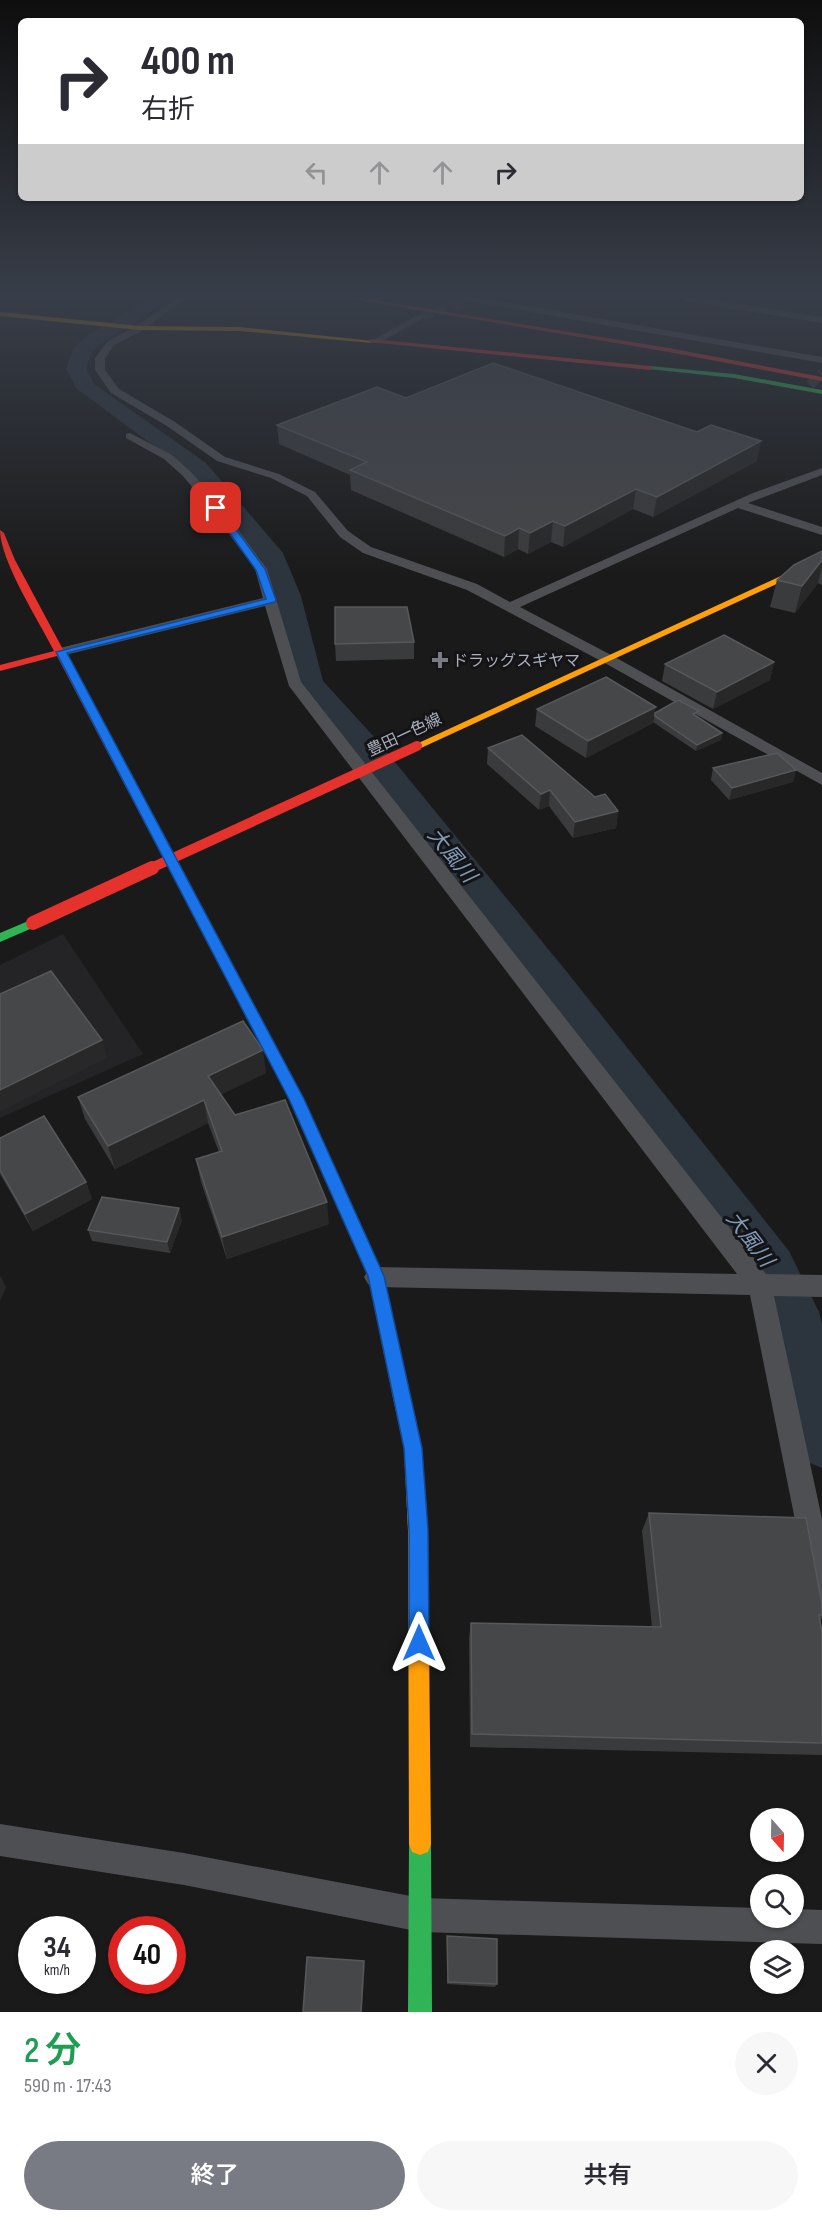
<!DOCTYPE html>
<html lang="ja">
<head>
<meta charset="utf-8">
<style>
	:root { --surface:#fff; --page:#f7f7f7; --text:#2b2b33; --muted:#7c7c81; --accent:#787b83 }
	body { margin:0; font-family:"Sofia Sans Condensed","Noto Sans JP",sans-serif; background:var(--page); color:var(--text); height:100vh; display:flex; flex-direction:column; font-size:22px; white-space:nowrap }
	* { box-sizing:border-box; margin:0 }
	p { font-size:20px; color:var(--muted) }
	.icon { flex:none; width:33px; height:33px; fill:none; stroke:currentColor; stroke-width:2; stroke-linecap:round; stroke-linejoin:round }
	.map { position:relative; height:2012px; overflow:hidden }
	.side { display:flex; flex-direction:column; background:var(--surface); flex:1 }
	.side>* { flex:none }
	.top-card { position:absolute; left:18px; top:18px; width:786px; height:183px; border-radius:9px; box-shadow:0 2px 4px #0004; background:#fff; color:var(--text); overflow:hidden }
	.needle { width:39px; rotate:160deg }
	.tools { position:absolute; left:750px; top:1808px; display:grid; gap:12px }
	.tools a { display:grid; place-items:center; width:54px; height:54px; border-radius:50%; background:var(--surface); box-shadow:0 2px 4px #0004; font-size:30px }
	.speed { position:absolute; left:18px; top:1916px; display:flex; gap:12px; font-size:30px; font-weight:700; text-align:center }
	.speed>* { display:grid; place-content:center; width:78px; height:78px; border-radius:50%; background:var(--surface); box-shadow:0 2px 4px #0004; line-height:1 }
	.speed small { font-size:15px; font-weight:400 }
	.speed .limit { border:9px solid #d22; background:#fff; color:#111 }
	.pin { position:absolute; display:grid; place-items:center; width:51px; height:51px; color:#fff; margin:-26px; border-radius:12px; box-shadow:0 3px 9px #0006 }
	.me { position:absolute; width:66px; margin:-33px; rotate:0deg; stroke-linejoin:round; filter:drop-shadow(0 0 4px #0008) }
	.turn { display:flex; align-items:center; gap:21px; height:126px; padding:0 24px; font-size:27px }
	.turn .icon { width:78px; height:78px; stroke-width:2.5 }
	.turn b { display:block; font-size:42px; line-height:51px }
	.lanes { display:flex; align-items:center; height:57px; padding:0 24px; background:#0003; justify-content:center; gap:30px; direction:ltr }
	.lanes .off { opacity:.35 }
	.round { display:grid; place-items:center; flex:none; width:63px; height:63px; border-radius:32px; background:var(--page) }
	.head { display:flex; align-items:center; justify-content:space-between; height:102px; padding:0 24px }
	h1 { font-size:36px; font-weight:600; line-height:45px; color:#1e9e55 }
	.action { display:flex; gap:12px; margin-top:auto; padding:12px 24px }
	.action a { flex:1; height:69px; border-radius:36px; background:var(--accent); color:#fff; font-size:24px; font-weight:600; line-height:69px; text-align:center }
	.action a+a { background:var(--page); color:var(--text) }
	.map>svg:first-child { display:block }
</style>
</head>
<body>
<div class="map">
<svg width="822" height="2012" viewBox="0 0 822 2012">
	<rect width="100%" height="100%" fill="#1a1a1a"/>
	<path fill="#242426" d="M63,934l80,120 -143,64v-153z"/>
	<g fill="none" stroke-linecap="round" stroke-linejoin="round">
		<path fill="#2c343d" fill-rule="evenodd" d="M150,298h21l-73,48 -6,5 -6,18 8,15 112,79 77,90 18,43 22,85 53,58 191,233 222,279 30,61 3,12v144l-19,-8 -8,-19 -26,-129 -15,-31 -215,-289 -185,-239 -61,-70 -20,-87 -12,-36 -71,-87 -114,-85 -10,-19 7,-20 11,-11z"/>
		<path stroke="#37383a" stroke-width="10" stroke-dasharray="10 5" stroke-linecap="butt" d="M423,316l44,-14
			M810,385l12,-12"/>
		<path fill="#4e4f53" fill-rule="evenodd" d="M177,298h9l-43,32 -29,15 -9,13v12l14,19 56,33 50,35 54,17 36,18 33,39 23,16 106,37 33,18 243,-109 69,-25v7l-74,28 74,24v8l-84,-27 -218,99 93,49 209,117v12l-219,-123 -136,-72 -104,-37 -23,-16 -33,-41 -36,-18 -54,-17 -50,-35 -56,-33 -16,-23v-12l13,-17 29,-15z
			M463,298h18l341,59v6l-355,-62z
			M680,298h19l123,19v6l-138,-22z
			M420,314l7,2 -48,27 -8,-2z
			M130,433l42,22 19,17 29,33 47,64 34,113 465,592 56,1v22l-48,-1 48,223v80l-10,-4 -4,-10 -58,-290 -374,-8 -8,-3 -4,-7 4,-7 8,-3 361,7 -448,-588 -24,-80 -204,50 -5,-1 -2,-3 2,-3 207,-51 -8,-29 -43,-58 -29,-35 -19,-17 -38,-21v-4z
			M0,1824l184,29 237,45 339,10v9h34v-8l28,1v34l-401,-12 -237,-47 -184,-29z"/>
		<path fill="#30b455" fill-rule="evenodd" d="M650,366l84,8 88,16v4l-88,-16 -86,-9z
			M33,919l6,4 -2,3 -37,16v-9z
			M420,1833l8,3 3,8 1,168h-24l1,-168 3,-8z"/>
		<path fill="#ff9f0a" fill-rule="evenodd" d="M0,312l140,14 99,1 135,14 -3,2 -132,-12 -99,-1 -140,-14z
			M822,557v6l-401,185h-8l-1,-2z
			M185,884l6,4 115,216 2,4 -2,4h-10l-117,-224z
			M401,1385l6,2 3,6 12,55 6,82 3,314 -3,8 -8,3 -8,-3 -3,-8 -1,-314 -4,-82 -12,-55 3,-6z"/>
		<path fill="#e5322d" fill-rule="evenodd" d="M347,298h13l309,50 153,29v4l-153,-29z
			M371,339l279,27 3,2 -3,2 -281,-28z
			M0,530l4,3 11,27 176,328 -2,3 -4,1 -6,-4 -122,-232 -57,15v-6l54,-14c-15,-30 -54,-90 -54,-121z
			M301,1102l5,2 2,4 76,169 26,116 -3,6 -6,2 -6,-2 -3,-6 -24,-116 -74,-169 2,-4z"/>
		<path stroke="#e5322d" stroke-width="10" d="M149,869l268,-123"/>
		<path stroke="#e5322d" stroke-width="14" d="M33,923l119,-55"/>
	</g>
	<path fill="#3a3b3c" d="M406,398l351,63 -104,56 -20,-8 -70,38 -12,-5 -23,12 -10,-5 -14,8 -153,-67 -1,-15 -71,-31 -2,-19z
		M822,551v34l-4,-2 -23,30 -25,-6 7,-27z
		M414,642v17l-78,2 -1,-17z
		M774,662l-4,18 -57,29 -51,-28 3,-17z
		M537,709l118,4 42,4 25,16 -1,7 -25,11 -43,-29v1l-67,35 -51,-32z
		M488,748l107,49 23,14 -2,17 -43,10 -24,-32 -10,4 -52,-46z
		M713,768l83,2 -3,12 -64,18 -18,-20z
		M266,1073l-45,21 14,21 94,109 -102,35 -26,-77 -5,-23 23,-7 -11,-29 -93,46 -30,-50 -7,-22z
		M0,1138l86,44 6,17 -59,32 -33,-57z
		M182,1220l-12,33 -78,-12 -4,-11z
		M649,1513l173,91v14l-2,3 2,11v123l-352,-8 -1,-109 2,-15 181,4 -10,-96z
		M447,1936l50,48 -2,3 -48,-3z"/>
	<path fill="#282828" d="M761,441l-4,20 -104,56 4,-20z
		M636,489l-3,20 -70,38 2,-21z
		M553,521l-2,21 -23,12 2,-21z
		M519,528l-1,21 -14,8 1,-21z
		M822,560v7l-4,16 -23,30 7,-27z
		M774,662l-4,18 -57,29 4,-17z
		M656,707l-3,16 -67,35 2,-17z
		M722,733l-1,7 -25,11 1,-6z
		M796,770l-3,12 -64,18 3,-12z
		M550,790l-1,16 -10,4 2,-16z
		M618,811l-2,17 -43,10 2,-16z
		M102,1040l5,18 -107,53v-21z
		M263,1050l3,23 -54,26 -4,-23z
		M204,1100l4,23 -93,46 -7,-23z
		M86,1182l6,17 -59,32 -8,-17z
		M327,1202l2,22 -102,35 -5,-22z
		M179,1208l3,12 -12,33 -3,-11z
		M1,1276l5,12 -6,13v-23z
		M364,1961l1,3 -3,48h-1z"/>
	<path fill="#464749" stroke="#56585b" stroke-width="1.5" d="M493,363l204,69 14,-7 50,16 -104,56 -21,-8 -71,37 -12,-5 -23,12 -11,-5 -14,8 -155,-66 17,-8 -90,-37 100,-38 29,11z
		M822,551v9l-20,26 -25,-6 17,-15z
		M335,607h72l7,35 -79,2z
		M724,635l50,27 -57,30 -52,-28z
		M606,677l50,30 -68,34 -51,-32z
		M678,700l21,11 -6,3 29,19 -25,12 -42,-29v-3z
		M522,735l73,62 10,-3 13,17 -43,11 -25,-32 -9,4 -53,-46z
		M777,753l19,17 -64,18 -19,-20z
		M51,971l51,69 -102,50v-96z
		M243,1021l20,29 -55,26 27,39 50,-15 42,102 -105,35 -26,-78 26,-8 -18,-51 -96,46 -30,-49z
		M44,1116l42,66 -61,32 -25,-44v-32z
		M102,1197l77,11 -12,34 -79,-12z
		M649,1513l157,5 16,86v11h-3l3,17v111l-350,-9 -1,-111 190,4z
		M447,1936l50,3v45l-49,-2z
		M307,1957l57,4 -3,51h-58z"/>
	<linearGradient id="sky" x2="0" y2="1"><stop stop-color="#0e0e0e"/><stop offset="0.51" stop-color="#383e49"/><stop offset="1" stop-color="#383e49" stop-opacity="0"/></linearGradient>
	<rect width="822" height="579" fill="url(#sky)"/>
	<path fill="#1a73e8" stroke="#114b97" stroke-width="1.5" d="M213,506h6l46,63 11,31 -1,2 -208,51 237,446 80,177 38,172 6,82 1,113 -3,7 -7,3 -7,-3 -3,-7v-113l-5,-82 -36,-172 -79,-177 -233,-447 210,-53 -10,-29 -44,-62z"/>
	<path fill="#787b83" stroke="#141416" stroke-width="2" d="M437 651h6v6h6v6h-6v6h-6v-6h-6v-6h6z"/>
	<g text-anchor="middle" stroke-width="6" stroke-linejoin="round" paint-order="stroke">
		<g font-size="16" fill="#aaafbc" stroke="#141416" text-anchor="start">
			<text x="452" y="666">ドラッグスギヤマ</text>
		</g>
		<g font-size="16" fill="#aaafbc" stroke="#141416">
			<text transform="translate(404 734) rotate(-25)" y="6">豊田一色線</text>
		</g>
		<g font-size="21" font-style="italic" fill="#809bb8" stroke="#141416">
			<text transform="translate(452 855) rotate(51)" y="7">大風川</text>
			<text transform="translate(750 1239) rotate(53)" y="7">大風川</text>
		</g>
	</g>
</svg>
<div class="tools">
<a><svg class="needle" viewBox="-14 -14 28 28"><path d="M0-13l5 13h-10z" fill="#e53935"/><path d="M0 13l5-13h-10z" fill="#7c7c81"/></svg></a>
<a><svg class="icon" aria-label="search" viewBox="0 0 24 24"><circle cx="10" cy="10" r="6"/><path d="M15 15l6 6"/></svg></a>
<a><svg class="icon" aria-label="layers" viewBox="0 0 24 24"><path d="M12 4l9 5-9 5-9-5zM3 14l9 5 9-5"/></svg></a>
</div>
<div class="speed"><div>34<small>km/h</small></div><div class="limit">40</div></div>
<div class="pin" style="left:216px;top:508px;background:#d93025"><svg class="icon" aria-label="arrive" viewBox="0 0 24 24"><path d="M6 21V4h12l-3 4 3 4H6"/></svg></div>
<svg class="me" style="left:419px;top:1643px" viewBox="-20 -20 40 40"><path d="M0-17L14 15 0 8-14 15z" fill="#1a73e8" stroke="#fff" stroke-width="4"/></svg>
<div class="top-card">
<div class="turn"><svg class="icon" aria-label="right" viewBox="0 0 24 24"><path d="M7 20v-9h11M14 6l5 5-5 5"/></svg><div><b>400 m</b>右折</div></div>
<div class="lanes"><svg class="icon off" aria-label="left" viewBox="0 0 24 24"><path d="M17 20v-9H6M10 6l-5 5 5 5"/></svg><svg class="icon off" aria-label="ahead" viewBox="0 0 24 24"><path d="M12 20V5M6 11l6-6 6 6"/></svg><svg class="icon off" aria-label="ahead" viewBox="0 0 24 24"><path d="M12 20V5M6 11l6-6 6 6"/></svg><svg class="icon" aria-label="right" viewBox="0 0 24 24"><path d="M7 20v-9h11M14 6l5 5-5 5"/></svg></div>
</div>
</div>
<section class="side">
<div class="head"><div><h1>2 分</h1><p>590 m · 17:43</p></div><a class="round"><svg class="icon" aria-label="close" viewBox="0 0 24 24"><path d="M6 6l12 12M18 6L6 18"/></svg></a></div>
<div class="action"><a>終了</a><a>共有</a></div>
</section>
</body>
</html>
